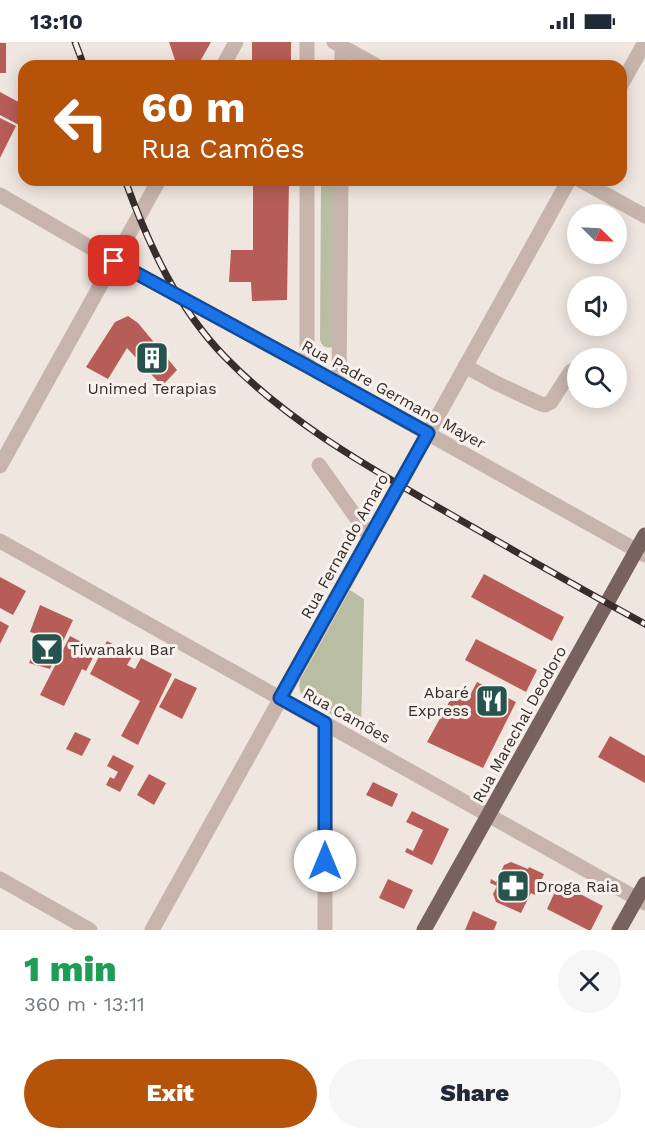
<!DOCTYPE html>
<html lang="en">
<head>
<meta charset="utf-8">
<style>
	:root { --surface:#fff; --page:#f6f6f7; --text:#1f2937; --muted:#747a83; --accent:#b45309 }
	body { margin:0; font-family:"Work Sans",sans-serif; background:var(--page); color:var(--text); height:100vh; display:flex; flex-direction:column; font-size:22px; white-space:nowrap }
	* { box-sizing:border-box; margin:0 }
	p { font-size:20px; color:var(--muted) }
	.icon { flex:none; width:33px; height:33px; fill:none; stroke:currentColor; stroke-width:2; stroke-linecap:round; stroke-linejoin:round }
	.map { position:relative; height:888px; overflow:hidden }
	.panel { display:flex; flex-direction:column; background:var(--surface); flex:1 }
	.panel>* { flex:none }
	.banner { position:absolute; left:18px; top:18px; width:609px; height:126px; border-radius:18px; box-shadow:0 3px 15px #0003; background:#b45309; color:#fff; overflow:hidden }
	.needle { width:39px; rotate:114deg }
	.buttons { position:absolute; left:567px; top:162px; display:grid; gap:12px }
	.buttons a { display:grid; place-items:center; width:60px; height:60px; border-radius:50%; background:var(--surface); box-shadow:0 3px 15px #0003; font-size:30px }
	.pin { position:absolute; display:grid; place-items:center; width:51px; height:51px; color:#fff; margin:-26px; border-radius:12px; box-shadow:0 3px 9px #0006 }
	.me { position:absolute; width:66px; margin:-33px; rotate:0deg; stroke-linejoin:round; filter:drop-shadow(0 0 4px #0008) }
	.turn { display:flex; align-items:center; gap:21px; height:126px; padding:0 24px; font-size:27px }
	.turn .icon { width:78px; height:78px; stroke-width:2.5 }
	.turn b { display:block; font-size:42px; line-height:51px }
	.round { display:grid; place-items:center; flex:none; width:63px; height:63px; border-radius:32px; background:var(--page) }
	.overview { display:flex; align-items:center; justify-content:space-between; height:102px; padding:0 24px }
	h1 { font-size:36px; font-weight:800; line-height:45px; color:#1e9e55 }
	.cta { display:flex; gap:12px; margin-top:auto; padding:12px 24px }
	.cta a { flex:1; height:69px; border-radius:36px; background:var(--accent); color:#fff; font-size:24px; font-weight:800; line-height:69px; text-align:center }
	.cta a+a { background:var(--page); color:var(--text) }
	.status { display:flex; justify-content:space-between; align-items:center; height:42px; padding:0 30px; background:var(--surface); direction:ltr }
	.status svg { height:16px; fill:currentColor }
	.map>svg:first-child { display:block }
</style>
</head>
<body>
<div class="status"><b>13:10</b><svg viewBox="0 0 49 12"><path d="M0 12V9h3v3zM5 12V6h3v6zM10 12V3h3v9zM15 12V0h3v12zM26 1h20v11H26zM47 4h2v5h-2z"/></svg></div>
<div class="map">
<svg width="645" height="888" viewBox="0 0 645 888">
	<rect width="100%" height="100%" fill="#f0e6e0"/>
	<path fill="#b9bea2" d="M321,138h17l-6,167c-6,2 -10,-1 -12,-7z
		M350,548l14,9 -3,132 -52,-29c-8,-6 -11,-12 -9,-22z"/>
	<path fill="#b75d57" d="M169,0h42l-13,23 -22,-2z
		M252,0h39v24h-52v-4l13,1z
		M0,1h6v30h-6z
		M0,50l24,13v14l-3,7 -21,-11z
		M0,76l16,8 -16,32z
		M253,138h36l-2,120 -35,1 -1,-19h-22l2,-32h22z
		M128,274l10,7 39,47 -15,16 -35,-38 -19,31 -22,-12 29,-45z
		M484,532l80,43 -12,24 -81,-44z
		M0,535l26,14 -13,24 -13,-7z
		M40,563l33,15 -23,49 -21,-6 13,-28 -12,-3z
		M0,579l9,5 -9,18z
		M70,594l27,14 -11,21 -4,-2 -18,37 -24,-11z
		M476,597l61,31 -11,22 -61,-32z
		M107,599l26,14 -6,10 8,4 6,-11 31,16 -34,71 -17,-9 19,-35 -50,-27z
		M175,636l22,10 -15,31 -23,-12z
		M477,640l39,20 -33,66 -56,-26 22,-40 10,-7 9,4z
		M75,690l16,7 -9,17 -16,-7z
		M610,694l35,20v27l-47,-26z
		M113,713l21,11 -14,26 -14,-7 4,-8 4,2 4,-7 -11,-6z
		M149,732l17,9 -12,22 -17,-10z
		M373,740l25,12 -6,13 -26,-12z
		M412,769l37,18 -17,36 -27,-13 2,-4 6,3 10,-21 -17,-8z
		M511,820l17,7 1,-2 15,7 -9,21 -4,-2 -10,20 -25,-11 -3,-8 4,-8 -7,-3 1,-4 5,3 8,-17z
		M388,837l25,11 -9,19 -25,-11z
		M559,841l44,23 -12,24h-3l-41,-21z
		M473,869l24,11 -3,8h-29z"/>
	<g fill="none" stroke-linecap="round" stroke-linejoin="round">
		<path stroke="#c7b5ad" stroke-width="15" d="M307,0v24
			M334,0l43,24
			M223,24l13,-24
			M342,24v-24
			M621,43l24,-43
			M307,138v186
			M580,138l65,36
			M0,153l114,66 193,105 338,189
			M465,324l31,17 45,21 4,1 6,-3 20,-31
			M339,342l2,-204
			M319,423l51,72
			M0,424l159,-286
			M0,499l645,362
			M325,681v207
			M0,837l90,51
			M152,888l417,-750"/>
		<path stroke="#77625e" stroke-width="15" d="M424,888l221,-395
			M619,888l26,-46"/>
		<g stroke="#372d2b" stroke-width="7">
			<path id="rail" d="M75,0l9,24
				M125,138c23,63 52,128 100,177 66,68 149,113 230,160 63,36 126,72 190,107"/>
		</g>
		<use href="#rail" stroke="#f8f1ec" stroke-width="4.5" stroke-dasharray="14" stroke-linecap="butt"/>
	</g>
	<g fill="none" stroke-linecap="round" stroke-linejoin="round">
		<g stroke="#114b97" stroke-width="15">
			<path id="route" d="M114,219l193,105 121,67 -148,265 45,25v138"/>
		</g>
		<use href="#route" stroke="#1a73e8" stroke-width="10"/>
	</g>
	<defs>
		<g id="building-square" transform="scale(1.725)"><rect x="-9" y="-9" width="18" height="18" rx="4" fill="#25534e" stroke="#f8f1ec"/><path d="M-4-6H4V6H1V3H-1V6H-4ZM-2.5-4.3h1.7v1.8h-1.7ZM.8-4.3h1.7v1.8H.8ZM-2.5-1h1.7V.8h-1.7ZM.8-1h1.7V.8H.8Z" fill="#fff"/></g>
		<g id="bar-square" transform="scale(1.725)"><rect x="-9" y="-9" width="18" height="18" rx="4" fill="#25534e" stroke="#f8f1ec"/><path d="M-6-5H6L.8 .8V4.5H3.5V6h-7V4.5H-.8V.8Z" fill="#fff"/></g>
		<g id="restaurant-square" transform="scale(1.725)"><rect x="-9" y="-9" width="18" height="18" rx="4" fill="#25534e" stroke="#f8f1ec"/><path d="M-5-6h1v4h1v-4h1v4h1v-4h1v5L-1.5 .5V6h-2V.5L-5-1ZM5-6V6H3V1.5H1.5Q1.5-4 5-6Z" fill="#fff"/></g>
		<g id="pharmacy-square" transform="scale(1.725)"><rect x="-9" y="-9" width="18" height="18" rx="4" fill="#25534e" stroke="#f8f1ec"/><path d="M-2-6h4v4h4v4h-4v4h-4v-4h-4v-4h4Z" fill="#fff"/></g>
	</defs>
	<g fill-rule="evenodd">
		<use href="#building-square" x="152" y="316"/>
		<use href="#bar-square" x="47" y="607"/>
		<use href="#restaurant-square" x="492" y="659"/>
		<use href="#pharmacy-square" x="513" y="844"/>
	</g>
	<g text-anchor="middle" stroke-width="6" stroke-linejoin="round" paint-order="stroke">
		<g font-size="16" fill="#372d2b" stroke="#f8f1ec" text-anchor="start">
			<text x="152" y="352" text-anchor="middle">Unimed Terapias</text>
			<text x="70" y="613">Tiwanaku Bar</text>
			<text x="469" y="656" text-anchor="end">Abaré<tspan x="469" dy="18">Express</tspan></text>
			<text x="536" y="850">Droga Raia</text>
		</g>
		<g font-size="16" fill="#372d2b" stroke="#f8f1ec">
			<text transform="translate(394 352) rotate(29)" y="6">Rua Padre Germano Mayer</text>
			<text transform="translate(344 504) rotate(-61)" y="6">Rua Fernando Amaro</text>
			<text transform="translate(347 673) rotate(29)" y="6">Rua Camões</text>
			<text transform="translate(519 682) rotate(-61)" y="6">Rua Marechal Deodoro</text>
		</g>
	</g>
</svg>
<div class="buttons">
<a><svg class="needle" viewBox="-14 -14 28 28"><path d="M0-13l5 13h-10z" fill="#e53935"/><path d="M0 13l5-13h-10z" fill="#747a83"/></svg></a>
<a><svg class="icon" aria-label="sound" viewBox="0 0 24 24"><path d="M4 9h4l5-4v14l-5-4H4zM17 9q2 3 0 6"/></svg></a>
<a><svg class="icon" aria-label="search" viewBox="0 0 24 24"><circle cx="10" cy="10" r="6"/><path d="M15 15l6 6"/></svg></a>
</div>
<div class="pin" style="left:114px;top:219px;background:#d93025"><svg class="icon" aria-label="arrive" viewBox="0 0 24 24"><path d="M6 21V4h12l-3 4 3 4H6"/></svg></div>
<svg class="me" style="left:325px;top:819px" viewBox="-20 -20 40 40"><circle r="19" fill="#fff"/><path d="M0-13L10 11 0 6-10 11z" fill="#1a73e8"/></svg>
<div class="banner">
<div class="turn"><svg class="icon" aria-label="left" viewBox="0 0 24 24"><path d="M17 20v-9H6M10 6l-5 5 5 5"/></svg><div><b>60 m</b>Rua Camões</div></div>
</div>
</div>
<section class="panel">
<div class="overview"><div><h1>1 min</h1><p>360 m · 13:11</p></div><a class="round"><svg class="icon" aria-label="close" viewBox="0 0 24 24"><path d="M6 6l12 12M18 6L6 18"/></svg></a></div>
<div class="cta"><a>Exit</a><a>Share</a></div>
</section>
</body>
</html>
